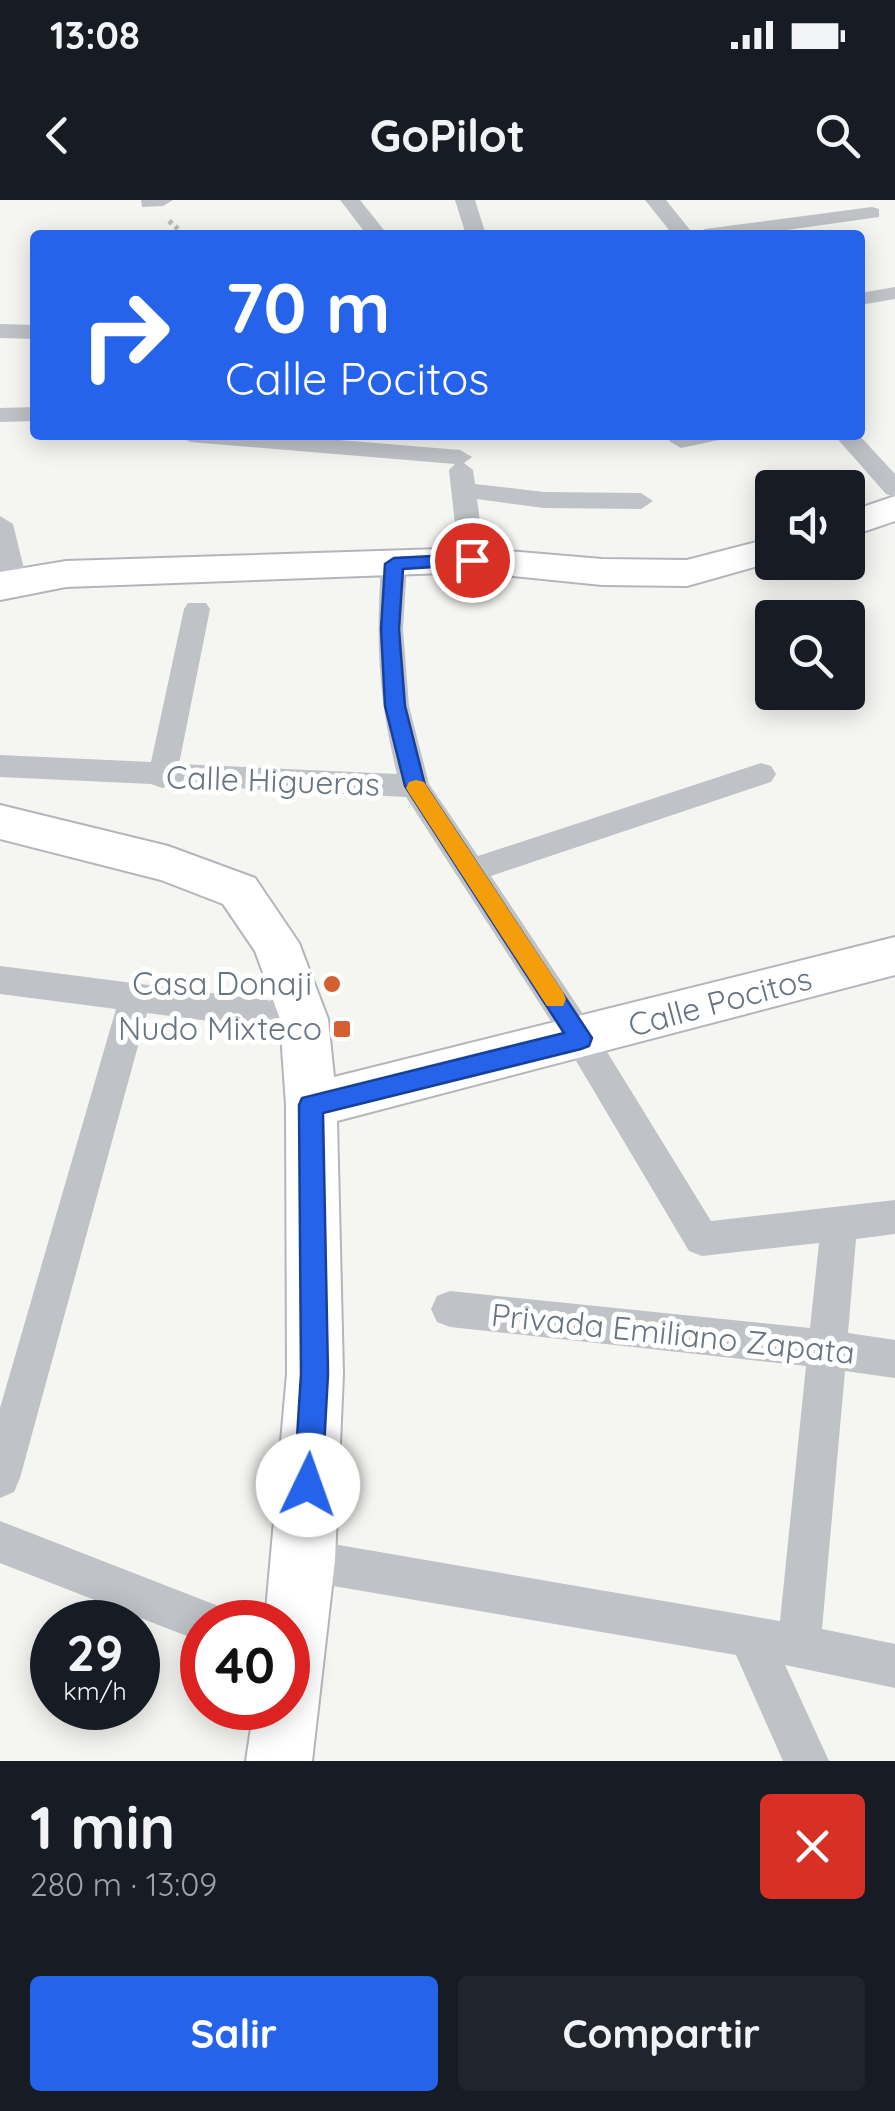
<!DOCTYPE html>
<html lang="es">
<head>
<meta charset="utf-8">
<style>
	:root { --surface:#171b24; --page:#20242c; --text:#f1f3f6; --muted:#9ea1a6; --accent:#2563eb }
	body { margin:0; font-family:Quicksand,sans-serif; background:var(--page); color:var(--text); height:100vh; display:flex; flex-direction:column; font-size:38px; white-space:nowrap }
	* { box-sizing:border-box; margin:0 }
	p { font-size:32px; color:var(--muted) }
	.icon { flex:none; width:55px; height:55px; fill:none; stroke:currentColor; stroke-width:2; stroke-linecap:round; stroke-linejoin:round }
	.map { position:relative; height:1561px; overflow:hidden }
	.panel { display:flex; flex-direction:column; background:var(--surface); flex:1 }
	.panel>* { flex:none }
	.banner { position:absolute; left:30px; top:30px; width:835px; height:210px; border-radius:10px; box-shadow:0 5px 25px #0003; background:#2563eb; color:#fff; overflow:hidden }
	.fabs { position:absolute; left:755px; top:270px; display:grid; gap:20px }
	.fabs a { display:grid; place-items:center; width:110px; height:110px; border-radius:10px; background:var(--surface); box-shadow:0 5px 25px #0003; font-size:50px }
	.speed { position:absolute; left:30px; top:1400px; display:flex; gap:20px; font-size:50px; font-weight:700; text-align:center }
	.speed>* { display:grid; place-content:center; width:130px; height:130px; border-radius:50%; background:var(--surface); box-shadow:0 5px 25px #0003; line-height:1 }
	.speed small { font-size:25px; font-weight:400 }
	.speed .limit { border:15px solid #d22; background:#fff; color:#111 }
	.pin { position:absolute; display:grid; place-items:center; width:85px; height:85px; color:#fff; margin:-42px; border:5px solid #fff; border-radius:50%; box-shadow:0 2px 10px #0007 }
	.me { position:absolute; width:110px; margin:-55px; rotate:3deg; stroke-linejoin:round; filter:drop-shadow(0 0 8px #0008) }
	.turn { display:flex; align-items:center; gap:35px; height:210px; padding:0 30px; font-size:45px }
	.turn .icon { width:130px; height:130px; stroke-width:2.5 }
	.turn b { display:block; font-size:70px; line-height:85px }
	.round { display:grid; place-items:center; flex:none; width:105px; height:105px; border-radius:10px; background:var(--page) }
	.summary { display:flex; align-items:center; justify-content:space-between; height:170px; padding:0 30px }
	h1 { font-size:60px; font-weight:700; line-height:75px }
	.primary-button { display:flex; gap:20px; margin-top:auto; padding:20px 30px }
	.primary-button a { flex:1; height:115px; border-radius:10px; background:var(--accent); color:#fff; font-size:40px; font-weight:700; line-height:115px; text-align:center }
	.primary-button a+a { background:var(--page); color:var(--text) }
	.status { display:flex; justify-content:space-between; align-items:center; height:70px; padding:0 50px; background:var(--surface); direction:ltr }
	.status svg { height:28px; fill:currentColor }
	header { display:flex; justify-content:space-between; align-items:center; height:130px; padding:0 30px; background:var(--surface); font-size:45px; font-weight:700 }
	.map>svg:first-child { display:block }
</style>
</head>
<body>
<div class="status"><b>13:08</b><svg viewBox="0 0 49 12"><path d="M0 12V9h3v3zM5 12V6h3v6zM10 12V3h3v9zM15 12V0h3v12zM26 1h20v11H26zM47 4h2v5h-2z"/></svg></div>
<header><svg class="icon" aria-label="back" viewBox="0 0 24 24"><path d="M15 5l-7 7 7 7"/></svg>GoPilot<svg class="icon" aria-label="search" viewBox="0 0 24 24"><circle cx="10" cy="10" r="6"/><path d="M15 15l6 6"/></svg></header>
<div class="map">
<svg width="895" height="1561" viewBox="0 0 895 1561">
	<rect width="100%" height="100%" fill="#f5f6f2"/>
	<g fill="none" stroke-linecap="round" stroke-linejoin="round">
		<g stroke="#b2b6ba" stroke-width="4">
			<path id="secondary" d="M895,296v25l-47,16v-25z
				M772,338v24l-85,24 -85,-1 -130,-13 -406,15 -66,13v-28l66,-11 406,-13 130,11 85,1z
				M0,605l168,41 87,32 44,65 29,76 6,58 561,-140v38l-558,146 6,253 -8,186 -23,201h-66l8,-53h34v-86h-23l22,-248 -1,-269 -6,-86 -25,-68 -32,-47 -62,-24 -161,-41z"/>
		</g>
		<path stroke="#b9bbbe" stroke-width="5" stroke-dasharray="4 4" stroke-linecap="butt" d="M169,21l16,14"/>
		<path fill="#bfc2c6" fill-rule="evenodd" d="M141,0h32l-10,6 -21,1z
			M340,0h20l28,35h-21z
			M455,0h20l11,35h-20z
			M645,0h21l28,35h-21z
			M872,7l7,2v8l-128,18h-56l10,-6z
			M895,87v12l-35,6v-12z
			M0,124l35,1v14l-35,-1z
			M35,207v14l-35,1v-14z
			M178,235h101l181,15 12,7 -8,6 9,7 2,14 69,8 97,1 12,8 -12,8 -97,-1 -67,-9 8,61 -13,9 -13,-9 -10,-90 6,-6 -265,-22z
			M676,235h47l-4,5 -38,8 -12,-7z
			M834,235h25l36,39v23l-9,-3z
			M0,316l13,8 14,57 -4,6h-18l-5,-10z
			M394,355l13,9 -4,65 6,77 20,78 49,72 283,-93 10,3 5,8 -5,8 -280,94 102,153 118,192 184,-21v34l-39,5 -8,94 47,7v38l-50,-7 -23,258 73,15v44l-110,-23 44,96h-46l-47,-106 -432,-74 -15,-6 -6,-15 6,-15 15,-6 476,82 26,-255 -356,-39 -13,-5 -6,-13 6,-13 13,-5 360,37 9,-85 -117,13 -13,-5 -120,-202 -163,-252 -235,-12 -9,3 -11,-4 -151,-7v-22l151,7 33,-153 4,-6h18l4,6 -31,155 218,10c-19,-78 -21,-130 -16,-210z
			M0,766l304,39 12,4 5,10 -5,10 -12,4 -157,-20 -127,465 -6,14 -14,6v-90l116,-399 -116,-15z
			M0,1321l221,86 6,15h-25v20l-202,-79z"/>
		<use href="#secondary" fill="#fff" fill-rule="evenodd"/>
	</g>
	<path fill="#2563eb" stroke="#184099" stroke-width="2.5" d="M472,354l6,1v9l-75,5 -4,60 6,77 20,79 167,253 -3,8 -8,3 -258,64 5,261 -6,111 -4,10 -10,4 -10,-4 -4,-10 7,-111 -2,-269 3,-7 262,-65 -159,-247 -20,-80 -4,-77 4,-65 9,-6z"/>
	<path fill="#f59e0b" d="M416,580l8,2 139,210 3,7 -3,7h-16l-138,-213 -3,-5 3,-6z"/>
	<g fill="#d65f32" stroke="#fff" stroke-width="4">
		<circle cx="332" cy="784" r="10"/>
		<rect x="332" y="819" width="20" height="20" rx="5"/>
	</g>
	<g text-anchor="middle" stroke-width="10" stroke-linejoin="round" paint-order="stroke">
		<g font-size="32" fill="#677481" stroke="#fff">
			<text transform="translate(273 581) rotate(2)" y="11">Calle Higueras</text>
			<text transform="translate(720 802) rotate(-15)" y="11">Calle Pocitos</text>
			<text transform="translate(673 1134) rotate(6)" y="11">Privada Emiliano Zapata</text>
		</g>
		<g font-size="32" fill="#677481" stroke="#fff" text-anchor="end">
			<text x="312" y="795">Casa Donaji</text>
			<text x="322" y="840">Nudo Mixteco</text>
		</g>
	</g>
</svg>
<div class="fabs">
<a><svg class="icon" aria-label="sound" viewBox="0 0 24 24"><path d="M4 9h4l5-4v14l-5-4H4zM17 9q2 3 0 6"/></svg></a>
<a><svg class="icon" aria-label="search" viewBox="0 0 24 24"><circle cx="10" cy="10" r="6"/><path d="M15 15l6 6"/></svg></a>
</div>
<div class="speed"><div>29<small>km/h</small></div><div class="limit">40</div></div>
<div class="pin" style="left:472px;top:360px;background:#d93025"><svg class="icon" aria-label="arrive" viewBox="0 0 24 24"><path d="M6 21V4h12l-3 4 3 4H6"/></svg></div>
<svg class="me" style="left:308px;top:1285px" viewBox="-20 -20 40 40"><circle r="19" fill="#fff"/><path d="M0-13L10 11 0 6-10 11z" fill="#2563eb"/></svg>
<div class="banner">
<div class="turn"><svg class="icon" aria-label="right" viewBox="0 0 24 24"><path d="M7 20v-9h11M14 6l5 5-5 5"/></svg><div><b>70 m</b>Calle Pocitos</div></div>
</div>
</div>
<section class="panel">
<div class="summary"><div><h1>1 min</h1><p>280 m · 13:09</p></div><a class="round" style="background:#d93025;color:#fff"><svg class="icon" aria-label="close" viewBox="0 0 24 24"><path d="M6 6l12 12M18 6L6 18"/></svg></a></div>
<div class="primary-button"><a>Salir</a><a>Compartir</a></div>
</section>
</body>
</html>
